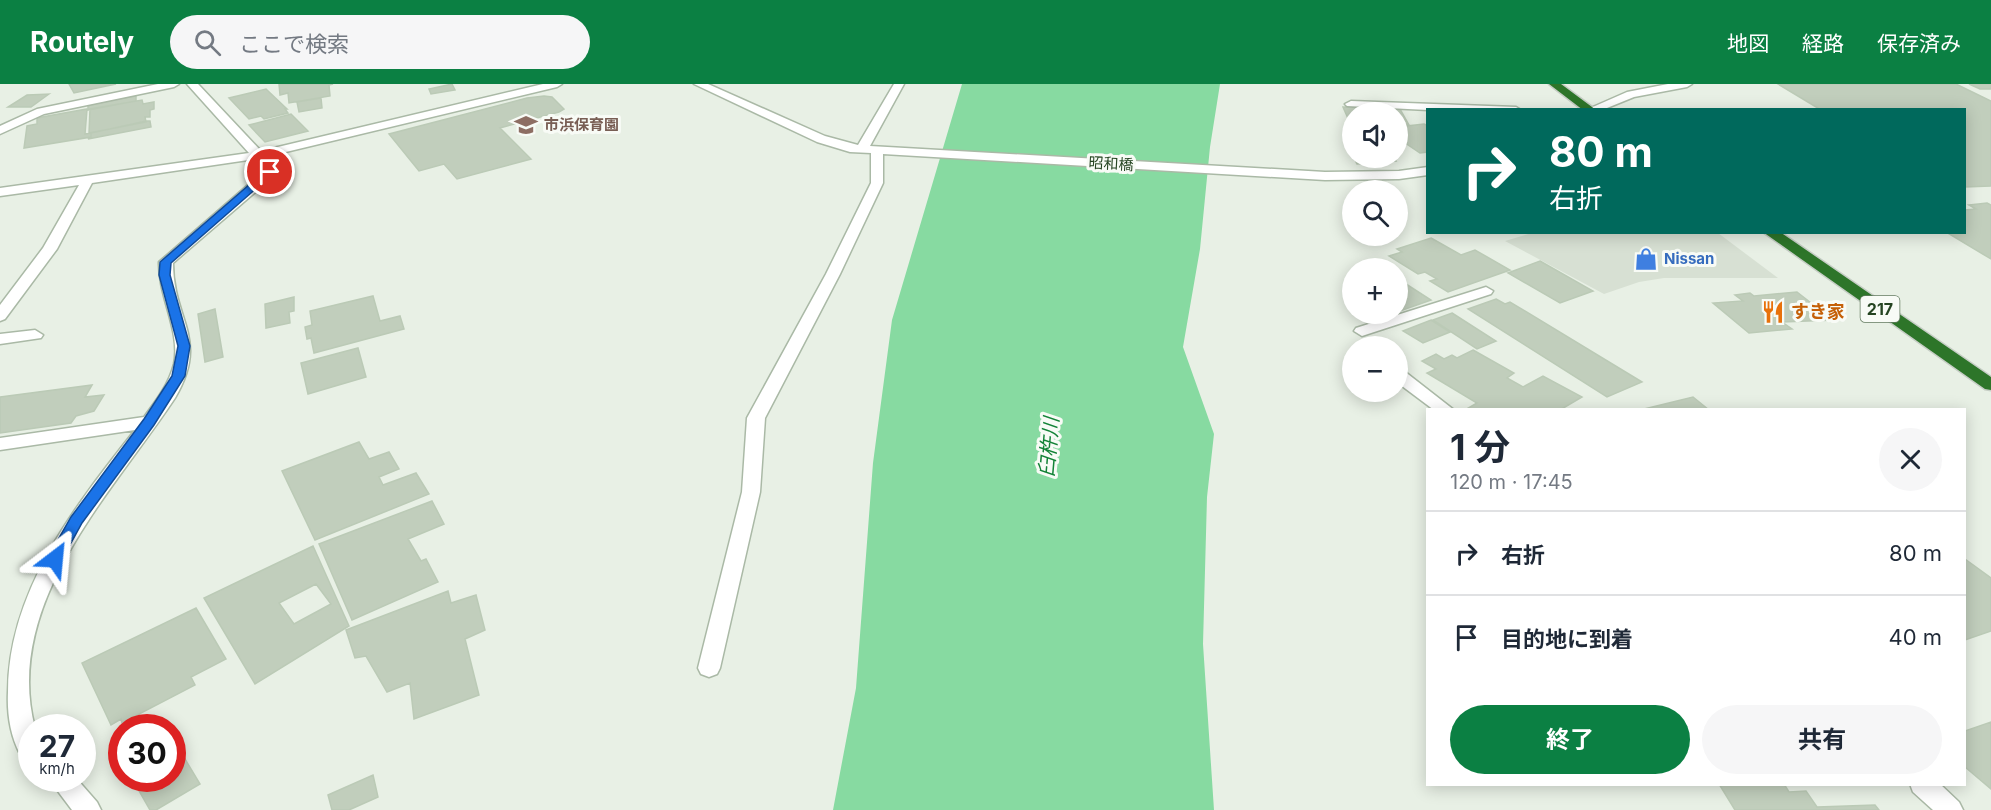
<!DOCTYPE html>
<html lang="ja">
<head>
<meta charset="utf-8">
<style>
	:root { --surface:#fff; --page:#f6f6f7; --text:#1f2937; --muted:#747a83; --line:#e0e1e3; --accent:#0b8043 }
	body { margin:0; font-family:Inter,"Noto Sans JP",sans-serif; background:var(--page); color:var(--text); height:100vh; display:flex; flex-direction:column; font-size:22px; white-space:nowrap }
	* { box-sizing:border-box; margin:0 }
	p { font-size:20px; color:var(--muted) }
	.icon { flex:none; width:33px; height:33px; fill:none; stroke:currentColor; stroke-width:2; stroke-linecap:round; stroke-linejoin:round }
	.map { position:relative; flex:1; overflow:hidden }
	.side { position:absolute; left:1426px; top:324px; width:540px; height:378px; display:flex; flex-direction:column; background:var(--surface); border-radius:0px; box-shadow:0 3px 15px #0003 }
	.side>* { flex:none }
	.banner { position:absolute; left:1426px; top:24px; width:540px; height:126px; border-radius:0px; box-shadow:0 3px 15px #0003; background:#00695c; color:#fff; overflow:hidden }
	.buttons { position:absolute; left:1342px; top:18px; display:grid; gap:12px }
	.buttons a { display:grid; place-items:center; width:66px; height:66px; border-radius:50%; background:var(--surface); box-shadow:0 3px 15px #0003; font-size:30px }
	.speed { position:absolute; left:18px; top:630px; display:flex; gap:12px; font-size:30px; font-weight:700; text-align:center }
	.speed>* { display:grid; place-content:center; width:78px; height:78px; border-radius:50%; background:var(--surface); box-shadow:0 3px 15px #0003; line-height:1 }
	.speed small { font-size:15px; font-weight:400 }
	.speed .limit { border:9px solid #d22; background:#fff; color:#111 }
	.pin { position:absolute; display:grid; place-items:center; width:51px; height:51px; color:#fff; margin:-26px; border:3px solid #fff; border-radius:50%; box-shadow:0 2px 6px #0007 }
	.me { position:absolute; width:66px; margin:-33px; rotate:29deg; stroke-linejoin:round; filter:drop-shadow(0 0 4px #0008) }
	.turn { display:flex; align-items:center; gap:21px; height:126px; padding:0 24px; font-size:27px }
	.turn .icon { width:78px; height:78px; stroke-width:2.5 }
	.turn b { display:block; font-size:42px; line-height:51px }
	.round { display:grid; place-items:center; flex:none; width:63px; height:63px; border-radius:32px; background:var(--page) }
	.head { display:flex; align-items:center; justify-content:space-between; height:102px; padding:0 24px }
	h1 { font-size:36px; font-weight:700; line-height:45px }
	.button { display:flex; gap:12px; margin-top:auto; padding:12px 24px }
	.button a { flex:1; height:69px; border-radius:36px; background:var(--accent); color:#fff; font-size:24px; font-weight:700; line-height:69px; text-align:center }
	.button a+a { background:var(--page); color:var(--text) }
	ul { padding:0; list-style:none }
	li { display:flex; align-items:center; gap:18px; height:84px; padding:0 24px; border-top:2px solid var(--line) }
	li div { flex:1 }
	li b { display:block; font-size:22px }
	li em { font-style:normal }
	header { display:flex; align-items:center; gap:36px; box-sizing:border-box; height:84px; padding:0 30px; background:var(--accent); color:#fff }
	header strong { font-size:28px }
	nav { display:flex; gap:33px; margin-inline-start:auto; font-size:21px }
	.search { width:420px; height:54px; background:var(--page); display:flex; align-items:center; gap:15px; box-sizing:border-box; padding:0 21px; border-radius:33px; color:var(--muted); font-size:22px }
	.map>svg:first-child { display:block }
</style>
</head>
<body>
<header>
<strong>Routely</strong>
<div class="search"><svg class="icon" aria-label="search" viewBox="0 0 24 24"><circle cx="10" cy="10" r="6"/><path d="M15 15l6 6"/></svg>ここで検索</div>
<nav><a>地図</a><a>経路</a><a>保存済み</a></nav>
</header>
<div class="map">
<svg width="1991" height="726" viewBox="0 0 1991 726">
	<rect width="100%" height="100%" fill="#e8f0e5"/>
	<path fill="#d7e0d3" d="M1532,149h186l60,45h-114l-25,4 -35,12 -99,-53z"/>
	<path fill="#87daa1" d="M962,0h258l-10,63 -10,102 -17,98 31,87 -7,63 -4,147 11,166h-381l23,-122 17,-225 19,-143z"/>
	<path fill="#c1cebc" stroke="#bbcab6" stroke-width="1.5" fill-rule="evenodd" d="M69,0h47l-42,9z
		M279,0h54l-4,1 1,11 -41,7 -1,-10 -8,2z
		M452,0l3,6 -24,4 -2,-5z
		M1778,0h178l35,17v85l-26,1v-77h-144z
		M1969,0h22v5h-11z
		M266,5l21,20h-2l3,4 -24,6 -3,-3 -12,3 -20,-21z
		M49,10l-18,13h-23l19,-12z
		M136,12v5l-48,9v-6z
		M544,12l8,1 12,12 -5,3 -59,16 31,31 -74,20 -13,-15 -25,7 -30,-37 138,-36z
		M321,14l1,10 -23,4 -2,-10z
		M142,16l1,4 11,-2v7l-4,1v7h-5l1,5 -57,11 1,-24z
		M1343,23l57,2 9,16 -11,1v-14h-45v18z
		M87,25l-2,25 6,-1v4l-67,11 3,-22 10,-2v-6z
		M291,30l17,17 -43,11 -16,-17z
		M146,37h4l1,6 -63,12 3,-2v-4z
		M1424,40l4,2v26l-8,1 -22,-15v-11z
		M1359,74h35l2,3 -39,3 -1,-2h5z
		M1987,119l4,2v54l-45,-27h19v-22l11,-1 -7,-4z
		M1431,154l30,17 14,-5 35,20 -62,22 -18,-11 7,-2 -12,-7 -7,2 -29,-18 13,-4 -5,-3z
		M1540,177l53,30 -33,12 -52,-30z
		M1406,200l25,16 -31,11 -2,-24z
		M1797,208l36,28 -51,2 10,7 -43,4 -36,-30 30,-2 -8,-6 15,-2 4,3z
		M373,212l7,25 20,-5 4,13 -90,24 -3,-15 -4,1 -2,-12 7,-2 -2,-14z
		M294,213v14l-5,1 1,11 -24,5 -1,-24z
		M1496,215l9,5 5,-2 132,80 -35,15 -139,-88z
		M215,225l8,48 -18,5 -7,-48z
		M1452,229l44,28 -19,8 -44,-29z
		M1431,236l19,12 -27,11 -20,-12z
		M358,264l8,29 -58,17 -7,-31z
		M1473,266l41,23 -7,5 16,9 20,-11 39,21 -22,13h-95l12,-7 -50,-30 9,-4 -14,-8 14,-7 8,5 8,-4 5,3z
		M92,301l-7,12 19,-2 -10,16 -18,5 -5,7 -71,10v-36z
		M1693,313l16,13h-69z
		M359,358l10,17 20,-7 10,17 -20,8 4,8 33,-12 13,21 -114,46 -33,-69z
		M432,417l12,23 -36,15 13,22 5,-2 12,23 -86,38 -33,-76z
		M313,462l36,80 -94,58 -51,-86zM316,500l15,20 -37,20 -15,-21z
		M1965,475l26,19v53l-26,9z
		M448,507l3,12 25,-8 9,35 -20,9 14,56 -65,24 -4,-36 -23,9 -21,-36 -11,2 -9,-28z
		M196,524l30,51 -35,18 4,8 -73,38 -1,-4 -10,6 -29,-62z
		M1991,638v67l-26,-22v-36z
		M182,670l18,30 -44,26h-6l-16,-28 6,-4h32v-18z
		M373,691l5,22 -29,13h-17l-4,-15z
		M1719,700h65l5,8 17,-1 11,16 58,-2 4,5h-144z"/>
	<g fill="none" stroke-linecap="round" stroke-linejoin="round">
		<g stroke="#aab9a6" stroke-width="3">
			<path id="minor" d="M158,0h21l-5,3 -130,27 -44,20v-8l37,-17z
				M187,0h11l63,67 282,-67h19l-5,3 -292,70 11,16 -2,3 -101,87c0,58 37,75 2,135 -62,94 -173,205 -140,330h-3v32l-12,-6c-10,-19 -13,-41 -12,-62 0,-101 67,-186 127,-262l-135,20v-12l144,-21c12,-16 25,-33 30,-53 7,-32 -16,-68 -15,-102l104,-90 -8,-13 -163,24 -35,66 -52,70 -5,2v-16l43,-57 36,-63 -79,11v-8l249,-35z
				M694,0h14l117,52 33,9 36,-61h10l-34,62 455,26 74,-1 29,-4v8l-29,4 -74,1 -442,-26v29l-43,91 -75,144 -5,74 -40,176 -3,6 -8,3 -8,-3 -3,-6 44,-176 5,-74 79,-144 45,-91v-30l-21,-1 -33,-10z
				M1668,0h24l-5,3 -53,10 -32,13h-16l41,-18z
				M1351,17l165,6 5,3h-93l-81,-4 -2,-2z
				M1486,203l7,4 -2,3 -123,40 -6,2 -8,-5 2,-3z
				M35,246l8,5 -2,3 -41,6v-10z
				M1398,286l6,1 50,39h-20l-36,-27z
				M48,694h28l21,24 4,8h-29z
				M1910,700h30l19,18 4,8h-30l-20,-18z"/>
		</g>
		<g stroke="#c6cec5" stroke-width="3">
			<path id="highway" d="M1549,0h12l35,26h-13z
				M1763,148h17l211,145v13l-6,-1z"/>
		</g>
		<use href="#minor" fill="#fff" fill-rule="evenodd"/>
		<use href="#highway" fill="#2d7529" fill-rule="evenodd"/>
	</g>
	<path fill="#1a73e8" stroke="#114b97" stroke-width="1.5" d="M266,86l9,2 -104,91 -1,12 20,71 -5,30 -31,49 -72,98 -22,40h-11l-2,-4 24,-42 73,-98 28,-43 6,-30 -19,-71 1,-13z"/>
	<defs>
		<g id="school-bare" transform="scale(1.8)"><path d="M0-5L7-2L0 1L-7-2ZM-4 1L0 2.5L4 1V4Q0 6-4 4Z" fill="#8d6e63" stroke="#f8fbf6" stroke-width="2.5" paint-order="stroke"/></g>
		<g id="shop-bare" transform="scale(1.8)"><path d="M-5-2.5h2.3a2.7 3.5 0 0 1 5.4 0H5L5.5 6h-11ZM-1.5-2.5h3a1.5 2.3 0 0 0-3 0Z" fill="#3f7fe0" stroke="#f8fbf6" stroke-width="2.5" paint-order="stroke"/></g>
		<g id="restaurant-bare" transform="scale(1.8)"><path d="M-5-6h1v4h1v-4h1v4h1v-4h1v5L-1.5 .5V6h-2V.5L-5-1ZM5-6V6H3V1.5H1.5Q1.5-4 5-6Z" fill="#e8710a" stroke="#f8fbf6" stroke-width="2.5" paint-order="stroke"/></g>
	</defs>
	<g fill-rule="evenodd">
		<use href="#school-bare" x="526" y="41"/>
		<use href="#shop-bare" x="1646" y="175"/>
		<use href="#restaurant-bare" x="1773" y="228"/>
	</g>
	<g text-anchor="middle" stroke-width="6" stroke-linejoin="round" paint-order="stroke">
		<g font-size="15" font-weight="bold" fill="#785e54" stroke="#f8fbf6" text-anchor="start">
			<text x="544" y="46">市浜保育園</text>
		</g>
		<g font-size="15" fill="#254421" stroke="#f8fbf6">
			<text transform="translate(1111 80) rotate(3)" y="5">昭和橋</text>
		</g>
		<g font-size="15" font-weight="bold" fill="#366cbe" stroke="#f8fbf6" text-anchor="start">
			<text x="1664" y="180">Nissan</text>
		</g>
		<rect fill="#f8fbf6" stroke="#647b61" stroke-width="1.5" x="1860.5" y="212" width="39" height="26" rx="4.5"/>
		<g font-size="16" font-weight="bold" fill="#254421">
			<text x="1880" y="231">217</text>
		</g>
		<g font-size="18" font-weight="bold" fill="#c56008" stroke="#f8fbf6" text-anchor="start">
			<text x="1791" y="234">すき家</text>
		</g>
		<g font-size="20" font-style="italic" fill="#138337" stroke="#f8fbf6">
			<text transform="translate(1049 363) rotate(-85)" y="7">臼杵川</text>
		</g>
	</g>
</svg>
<div class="buttons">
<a><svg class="icon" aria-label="sound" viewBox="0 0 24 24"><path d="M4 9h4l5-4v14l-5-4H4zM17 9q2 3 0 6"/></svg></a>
<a><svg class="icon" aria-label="search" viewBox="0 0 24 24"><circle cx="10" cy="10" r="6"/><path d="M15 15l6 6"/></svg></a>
<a>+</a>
<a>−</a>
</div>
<div class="speed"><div>27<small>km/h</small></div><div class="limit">30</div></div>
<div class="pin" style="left:270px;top:88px;background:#d93025"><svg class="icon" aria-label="arrive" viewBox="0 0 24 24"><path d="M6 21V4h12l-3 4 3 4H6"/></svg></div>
<svg class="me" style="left:55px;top:475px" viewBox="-20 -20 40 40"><path d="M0-17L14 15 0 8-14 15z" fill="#1a73e8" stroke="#fff" stroke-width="4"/></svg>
<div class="banner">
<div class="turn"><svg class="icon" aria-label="right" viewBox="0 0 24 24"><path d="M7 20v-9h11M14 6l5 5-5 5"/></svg><div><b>80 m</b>右折</div></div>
</div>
<section class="side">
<div class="head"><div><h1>1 分</h1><p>120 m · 17:45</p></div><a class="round"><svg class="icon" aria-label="close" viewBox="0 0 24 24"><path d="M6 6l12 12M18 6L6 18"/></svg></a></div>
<ul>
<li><svg class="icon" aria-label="right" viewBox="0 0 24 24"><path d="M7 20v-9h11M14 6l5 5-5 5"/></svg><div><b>右折</b></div><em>80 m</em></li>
<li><svg class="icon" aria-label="arrive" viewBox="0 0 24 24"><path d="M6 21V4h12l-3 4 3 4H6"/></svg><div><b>目的地に到着</b></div><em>40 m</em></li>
</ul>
<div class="button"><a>終了</a><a>共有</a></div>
</section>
</div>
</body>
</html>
